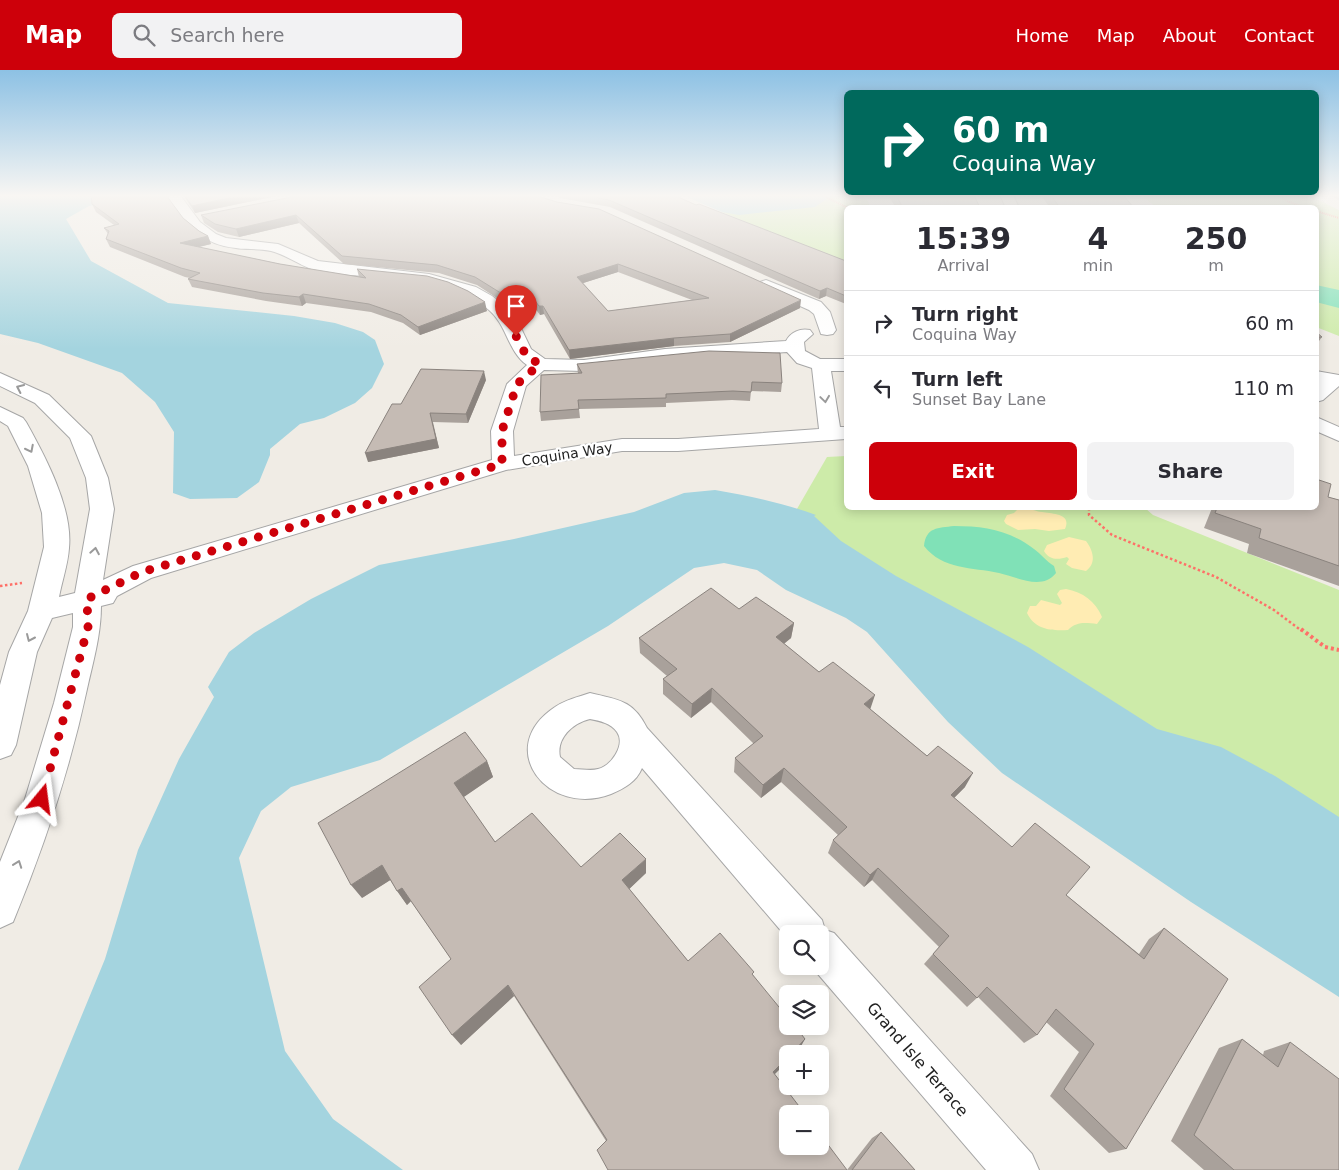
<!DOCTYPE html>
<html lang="en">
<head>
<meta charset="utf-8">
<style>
	:root { --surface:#fff; --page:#f2f2f3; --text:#2b2b33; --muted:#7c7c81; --line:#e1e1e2; --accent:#cd000a }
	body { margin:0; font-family:"DejaVu Sans",sans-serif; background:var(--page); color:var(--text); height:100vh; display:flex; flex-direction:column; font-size:19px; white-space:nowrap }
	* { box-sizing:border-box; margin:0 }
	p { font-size:16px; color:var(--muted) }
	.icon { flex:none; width:28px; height:28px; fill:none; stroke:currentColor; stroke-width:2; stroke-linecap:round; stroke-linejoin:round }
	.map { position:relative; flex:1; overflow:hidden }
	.drawer { position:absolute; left:844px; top:135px; width:475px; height:305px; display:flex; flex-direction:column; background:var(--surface); border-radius:8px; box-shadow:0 2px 12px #0003 }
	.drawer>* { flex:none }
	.hud { position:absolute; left:844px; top:20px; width:475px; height:105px; border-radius:8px; box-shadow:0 2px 12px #0003; background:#00695c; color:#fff; overflow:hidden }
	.controls { position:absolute; left:779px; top:855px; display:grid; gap:10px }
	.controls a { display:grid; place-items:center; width:50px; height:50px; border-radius:8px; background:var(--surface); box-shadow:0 2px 12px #0003; font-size:25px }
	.pin { position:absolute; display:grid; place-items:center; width:42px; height:42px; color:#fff; margin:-51px -21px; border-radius:50% 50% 50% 0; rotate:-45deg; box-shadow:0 0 5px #0007 }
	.pin .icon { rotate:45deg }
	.me { position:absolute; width:55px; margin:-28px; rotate:16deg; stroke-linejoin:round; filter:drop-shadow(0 0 4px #0008) }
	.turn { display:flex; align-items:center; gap:18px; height:105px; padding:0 25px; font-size:22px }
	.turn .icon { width:65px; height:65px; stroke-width:2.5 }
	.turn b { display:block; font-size:35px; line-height:42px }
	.eta { display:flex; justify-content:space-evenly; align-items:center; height:85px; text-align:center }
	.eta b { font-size:30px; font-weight:700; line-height:35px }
	.button { display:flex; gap:10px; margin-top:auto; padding:10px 25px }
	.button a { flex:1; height:58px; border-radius:8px; background:var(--accent); color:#fff; font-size:20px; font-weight:700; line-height:58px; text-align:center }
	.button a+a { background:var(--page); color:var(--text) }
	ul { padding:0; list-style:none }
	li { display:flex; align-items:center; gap:15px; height:65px; padding:0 25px; border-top:1px solid var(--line) }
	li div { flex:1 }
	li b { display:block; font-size:19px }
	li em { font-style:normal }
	header { display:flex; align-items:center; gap:30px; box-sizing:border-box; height:70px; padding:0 25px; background:var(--accent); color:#fff }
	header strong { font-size:24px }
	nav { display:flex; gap:28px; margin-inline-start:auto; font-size:18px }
	.search { width:350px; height:45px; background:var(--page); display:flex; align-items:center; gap:12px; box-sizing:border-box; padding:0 18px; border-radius:8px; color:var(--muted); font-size:19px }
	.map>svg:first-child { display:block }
</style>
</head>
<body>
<header>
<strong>Map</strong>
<div class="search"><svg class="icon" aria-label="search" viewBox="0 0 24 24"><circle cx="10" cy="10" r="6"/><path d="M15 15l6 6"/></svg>Search here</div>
<nav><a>Home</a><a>Map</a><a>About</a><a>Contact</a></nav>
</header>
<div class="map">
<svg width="1339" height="1100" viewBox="0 0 1339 1100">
	<rect width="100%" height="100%" fill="#f0ece5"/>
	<path fill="#cdeba9" d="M720,125h141l7,6 2,6 -24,1v56l-124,-52z
		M1141,125h167l31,15v126l-23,-9v-119l-160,-1z
		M846,386v52h299l8,7 186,75v303l-549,-372 37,-64z"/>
	<path fill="#ffecb3" d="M1019,438c10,-1 14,3 23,4 10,2 30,1 23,17l-16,2 -14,-2 -17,1 -12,-6 -2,-3 3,-6 7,-2z
		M1069,467l17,4c7,9 11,22 0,30l-14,-3 -6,-4 3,-5 -2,-2c-9,3 -18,3 -23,-6l3,-6z
		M1066,519c17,3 29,12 36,28l-5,7c-11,-1 -20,-3 -29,6 -16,1 -33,0 -41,-17l3,-7h6l5,-6 19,5 2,-2 -5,-9 3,-4z"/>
	<path fill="#80e1b7" d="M1316,215l23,5v18l-23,-6z
		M954,456c30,0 55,4 80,23 7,5 12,12 20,17l2,7c-14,18 -39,4 -57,0 -27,-6 -56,-3 -75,-27 2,-19 14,-18 30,-20z"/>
	<path fill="#a4d4df" d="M0,125h142l-53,11 -23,13 25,42 77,42 126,13 41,7 28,9 12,8 9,24 -12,24 -17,15 -31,15 -24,6 -30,25v6l-11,27 -22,16 -47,1 -17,-6 1,-61 -19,-30 -33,-29 -84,-30 -38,-9z
		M682,125h83l35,3 9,-3h23l-17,12 -76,8 -17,-3z
		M715,420c35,6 68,13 101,25l-2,1 27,25 55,35 132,71 129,82 64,18 54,29 64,41v180l-148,-95 -189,-129 -54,-51 -81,-90 -21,-14 -60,-28 -29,-20 -33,-7 -30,5 -86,58 -228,134 -89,27 -30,24 -22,47 46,193 48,68 70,51h-385l87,-211 33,-109 41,-91 35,-62 -6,-10 21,-35 25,-19 57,-34 68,-34 135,-26 120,-27 50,-19z"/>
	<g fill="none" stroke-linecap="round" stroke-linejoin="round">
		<g stroke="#a6a6a6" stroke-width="2">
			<path id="street" d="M170,125h10l20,27 16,12 10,4 52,6 40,17 111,13 47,13 16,9 14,11 13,17 12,25 14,10 39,1 81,-11 121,-8c5,-9 14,-13 24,-11l3,4 -9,8 1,9 15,8h26v12h-15l9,56h6v12l-168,12h-56l-116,19 -355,108 -34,18 -4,7 -12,3c0,29 -8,56 -14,83 -17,80 -43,158 -74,233l-13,6v-66l25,-63 29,-96 19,-76v-14l-21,5 -15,34 -21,93 -5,10 -11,4v-74l9,-33 19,-41 16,-64 -2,-34 -14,-47 -20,-40 -8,-5v-14l23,11 3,4c19,34 47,86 43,126 -1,16 -7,33 -10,49l16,-4 15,-84 -4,-31 -16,-40 -35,-35 -35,-17v-13l49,22 42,41 17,42 6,31 -11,71 30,-14 359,-106 -1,-29 16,-47 20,-19c-19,-13 -20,-40 -38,-55 -45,-40 -117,-29 -172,-39 -17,-5 -30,-16 -46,-20 -11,-3 -24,-1 -35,-3 -34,-3 -51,-24 -68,-51zM787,282l10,11 15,5 7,61 -141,10h-56l-108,17 -1,-25 13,-45 18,-16 40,1 81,-10z
				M1000,125h13l6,13h-13z
				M766,210l55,22 9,10 6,18 -3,4 -6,1 -6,-1 -7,-20 -5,-4 -49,-22 -2,-3 2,-3z
				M1316,301l23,4v11l-16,14 -7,2v-17l3,-2h-3z
				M1316,347l23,10v14l-23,-10z
				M590,623c29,7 43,7 57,35l175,192 3,10 9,3 198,221 7,16h-53l-175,-204h9v-32h-32v5l-146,-171c-6,14 -17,20 -31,26 -63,24 -118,-46 -56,-87 10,-7 23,-10 35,-14zM590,649c10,2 21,4 27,13 9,13 -6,34 -19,37 -7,2 -16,0 -24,0l-14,-12c-4,-19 13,-34 30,-38z"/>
		</g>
		<path stroke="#fe7068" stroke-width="2" stroke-dasharray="1 1" stroke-linecap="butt" d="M822,125l26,13
			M1279,125l8,6 19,7
			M1316,141l23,7"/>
		<path stroke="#fe7068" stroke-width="2.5" stroke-dasharray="2.5 2.5" stroke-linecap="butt" d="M1089,438v7l23,20 104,42 58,33 28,21
			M0,516l22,-3"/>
		<path stroke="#fe7068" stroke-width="4" stroke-dasharray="3 3" stroke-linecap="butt" d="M1301,559l24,18 14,3"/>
		<use href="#street" fill="#fff" fill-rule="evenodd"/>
	</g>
	<path fill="#a9a19b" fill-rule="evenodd" d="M183,125h98l-86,18z
		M534,125l266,113 -70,34 -56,4 -104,13 -26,-45 -4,1 -14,-19 -20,8 -29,-19 -38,-12 -95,-9 -45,-41 -60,14 -21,-5 -14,-9 -3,-8zM618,202l74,28 -84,11 -25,-28z
		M552,125h122l22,10 150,56v43l-20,-8 -7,3 -209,-92 -50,-9z
		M888,125h86l6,13h-84z
		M1041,125h82l11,13h-84z
		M1330,125h9v5z
		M92,134l91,14 16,13 9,5 3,8 -13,3 82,17 79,13 -2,-8 130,42 -67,24 -17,-12 -32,-11 -65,-9 -4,3 -36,-5 -74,-14 -4,-8 2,-1 -5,-1 -75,-30 -4,-8 2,-5 -4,-6 10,-3 -18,-13z
		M1316,262l6,5 -6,8z
		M577,294l205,19 -1,9 -30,-1 -1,10 -18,-1 -66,3v4l-87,2 1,9 -39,3 -1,-9 38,-38z
		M486,310l-18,43 -35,-1 6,26 -71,14 33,-58z
		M1328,427l11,3v86l-92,-33 2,-9 -45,-16 8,-20h104z
		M739,539l55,14 -3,15 -7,6 35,28 51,37 95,78 -11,11 112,97 73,59 10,-15 15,-11 -38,221 -17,4 -59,-57 29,-44 -33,-30 -9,13 -13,8 -46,-46 -11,10 -43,-43 15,-17 -67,-67 -8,7 -36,-34 5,-13 5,-5 -57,-53 -20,16 -27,-26 1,-14 19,-14 -43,-42 -20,16 -28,-24v-15l4,-3 -27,-23 -1,-15z
		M487,691l6,16 -30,20 32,45 86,25 65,6 -17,16 59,72 65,14 47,73 -194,93 -92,-145 -53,49 -10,-86 -40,-58 -4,4 -17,-25 -28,18z
		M1242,969l21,16 1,-4 26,-9 49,128h-135l-33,-29 48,-93z
		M881,1062l34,38h-68l25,-32z"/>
	<path fill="#8a837e" d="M242,125h39l-86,18 -3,-7z
		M296,145l3,8 -60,14 -3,-8z
		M208,166l3,8 -28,7 -3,-8z
		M618,194v8l-41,13v-8z
		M525,218l1,8 -20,8 -2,-9z
		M827,218l-1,8 -7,3 1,-8z
		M303,224l3,9 -4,3 -3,-9z
		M801,230l-1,8 -70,34v-8z
		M485,232l2,9 -67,24 -2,-8z
		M539,236h4l1,8 -4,1z
		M674,268v8l-104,13 -1,-9z
		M484,301l2,9 -18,43 -2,-9z
		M430,343l9,35 -71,14 -3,-9z
		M794,553l-3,15 -18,14 3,-15z
		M712,618l-1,14 -20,16 1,-14z
		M875,625l-5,15 -6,-6z
		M487,691l6,16 -32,22 -7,-16z
		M784,698l-3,14 -20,16 2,-13z
		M973,703l-8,14 -22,22 8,-14z
		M646,789v14l-22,21 -2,-14z
		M382,795l10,14 -30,19 -11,-13z
		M878,798l-6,12 -8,7 6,-12z
		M402,818l9,13 -4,4 -10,-14z
		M508,915l6,11 -53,49 -9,-10z
		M805,969l-5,9 -6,6h-3z
		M788,987v4l-19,19 4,-8z"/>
	<path fill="#c5bbb4" stroke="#8a837e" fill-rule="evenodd" d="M91,125h75l17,23 16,13 9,5 -28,7 100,21 86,14 -9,-9 70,7 21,6 20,9 17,11 -67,25 -17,-12 -32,-11 -66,-10 -4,3 -36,-4 -75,-14 12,-6 -19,-5 -75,-29 3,-8 -5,-3 15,-4 -27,-20z
		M184,125h58l-50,11z
		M302,125h232l23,7 42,7 202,91 -71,34 -56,4 -105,12 -26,-44h-4l-14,-18 -21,7 -29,-18 -38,-12 -95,-9 -46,-41 -60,14 -21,-5 -14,-9zM618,194l91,34 -101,13 -31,-34z
		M584,125h90l22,10 3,-1 147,57v35l-19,-8 -7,3 -211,-91z
		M896,125h78l6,13h-77z
		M1051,125h72l11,13h-74z
		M1316,262l6,5h-6z
		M709,281l71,2 2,30 -30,-1 -1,10 -18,-1 -67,3v4l-88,2 1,9 -39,3 1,-37 41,-2 -5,-9z
		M421,299l63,2 -18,43 -36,-1 6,26 -71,14 27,-49h9z
		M1316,409l15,5 -3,13 11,3v66l-80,-28 2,-9 -46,-16 2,-5h99z
		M711,518l28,21 17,-12 38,26 -18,14 43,35 14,-10 42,33 -11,9 63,52 11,-10 35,27 -22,22 61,52 23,-24 55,44 -24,28 78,64 20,-31 64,51 -102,170 -62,-60 30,-45 -38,-35 -19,26 -50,-48 -10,11 -44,-44 16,-18 -71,-68 -8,7 -37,-35 14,-13 -63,-59 -21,17 -28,-27 28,-22 -51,-48 -20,16 -29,-25 14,-10 -38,-31z
		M465,662l22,29 -33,22 41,59 37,-29 49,54 39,-34 26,26 -24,21 66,81 32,-28 34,39 -2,2 36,44v8h7l10,13 -14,15h-3v3l-15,15 32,42h-17v32h32v-12l27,36h-239l-11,-20 10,-10 -99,-155 -56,50 -33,-48 32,-28 -49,-71 -5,3 -15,-26 -31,20 -33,-62z
		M1242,969l36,28 12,-25 49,37v91h-105l-40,-35z
		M881,1062l34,38h-63z"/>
	<defs><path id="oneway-chevron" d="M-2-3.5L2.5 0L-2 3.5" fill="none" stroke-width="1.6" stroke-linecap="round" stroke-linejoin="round" transform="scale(1.25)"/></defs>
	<g stroke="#9a9a9a">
		<use href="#oneway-chevron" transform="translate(20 318) rotate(-155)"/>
		<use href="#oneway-chevron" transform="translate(825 329) rotate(82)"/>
		<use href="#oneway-chevron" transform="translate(30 379) rotate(63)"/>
		<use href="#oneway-chevron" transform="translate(95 481) rotate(-80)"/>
		<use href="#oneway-chevron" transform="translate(30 568) rotate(114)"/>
		<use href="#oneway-chevron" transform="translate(18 794) rotate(-70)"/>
	</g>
	<linearGradient id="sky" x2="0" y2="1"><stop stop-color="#8dc1e4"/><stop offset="0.45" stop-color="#f8f6f3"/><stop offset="1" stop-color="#f8f6f3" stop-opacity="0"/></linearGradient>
	<rect width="1339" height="279" fill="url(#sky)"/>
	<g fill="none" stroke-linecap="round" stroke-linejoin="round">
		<path stroke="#cd000a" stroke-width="9" stroke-dasharray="0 16.2" d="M42,729l46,-172 -1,-28 55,-27 360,-108v-33l15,-47 23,-20 -13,-7 -11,-21"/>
	</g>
	<g text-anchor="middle" stroke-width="4.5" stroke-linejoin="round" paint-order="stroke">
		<g font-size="14" fill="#1f1f1f" stroke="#fff">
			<text transform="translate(567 384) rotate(-9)" y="5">Coquina Way</text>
		</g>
		<g font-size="16" fill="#1f1f1f" stroke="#fff">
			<text transform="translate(918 989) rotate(49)" y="6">Grand Isle Terrace</text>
		</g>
	</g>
</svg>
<div class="controls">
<a><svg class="icon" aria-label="search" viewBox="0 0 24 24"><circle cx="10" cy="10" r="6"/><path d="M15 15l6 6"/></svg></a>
<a><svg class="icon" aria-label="layers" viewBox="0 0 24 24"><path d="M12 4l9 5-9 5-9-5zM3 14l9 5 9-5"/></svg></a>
<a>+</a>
<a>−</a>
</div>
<div class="pin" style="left:516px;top:266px;background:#d93025"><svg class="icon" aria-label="arrive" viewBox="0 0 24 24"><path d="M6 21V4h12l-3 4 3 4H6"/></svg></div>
<svg class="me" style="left:42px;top:729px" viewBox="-20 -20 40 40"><path d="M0-17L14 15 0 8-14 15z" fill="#cd000a" stroke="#fff" stroke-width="4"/></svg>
<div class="hud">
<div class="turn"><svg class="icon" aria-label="right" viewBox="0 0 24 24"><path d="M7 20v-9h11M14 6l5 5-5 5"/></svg><div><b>60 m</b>Coquina Way</div></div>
</div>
<section class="drawer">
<div class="eta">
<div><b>15:39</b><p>Arrival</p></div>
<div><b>4</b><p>min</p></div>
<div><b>250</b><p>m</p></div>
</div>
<ul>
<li><svg class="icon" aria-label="right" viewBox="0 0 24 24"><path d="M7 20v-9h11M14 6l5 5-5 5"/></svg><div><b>Turn right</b><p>Coquina Way</p></div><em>60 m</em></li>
<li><svg class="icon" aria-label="left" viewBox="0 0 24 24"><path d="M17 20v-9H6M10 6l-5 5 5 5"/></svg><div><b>Turn left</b><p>Sunset Bay Lane</p></div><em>110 m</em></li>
</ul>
<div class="button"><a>Exit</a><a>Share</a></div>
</section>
</div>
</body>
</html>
